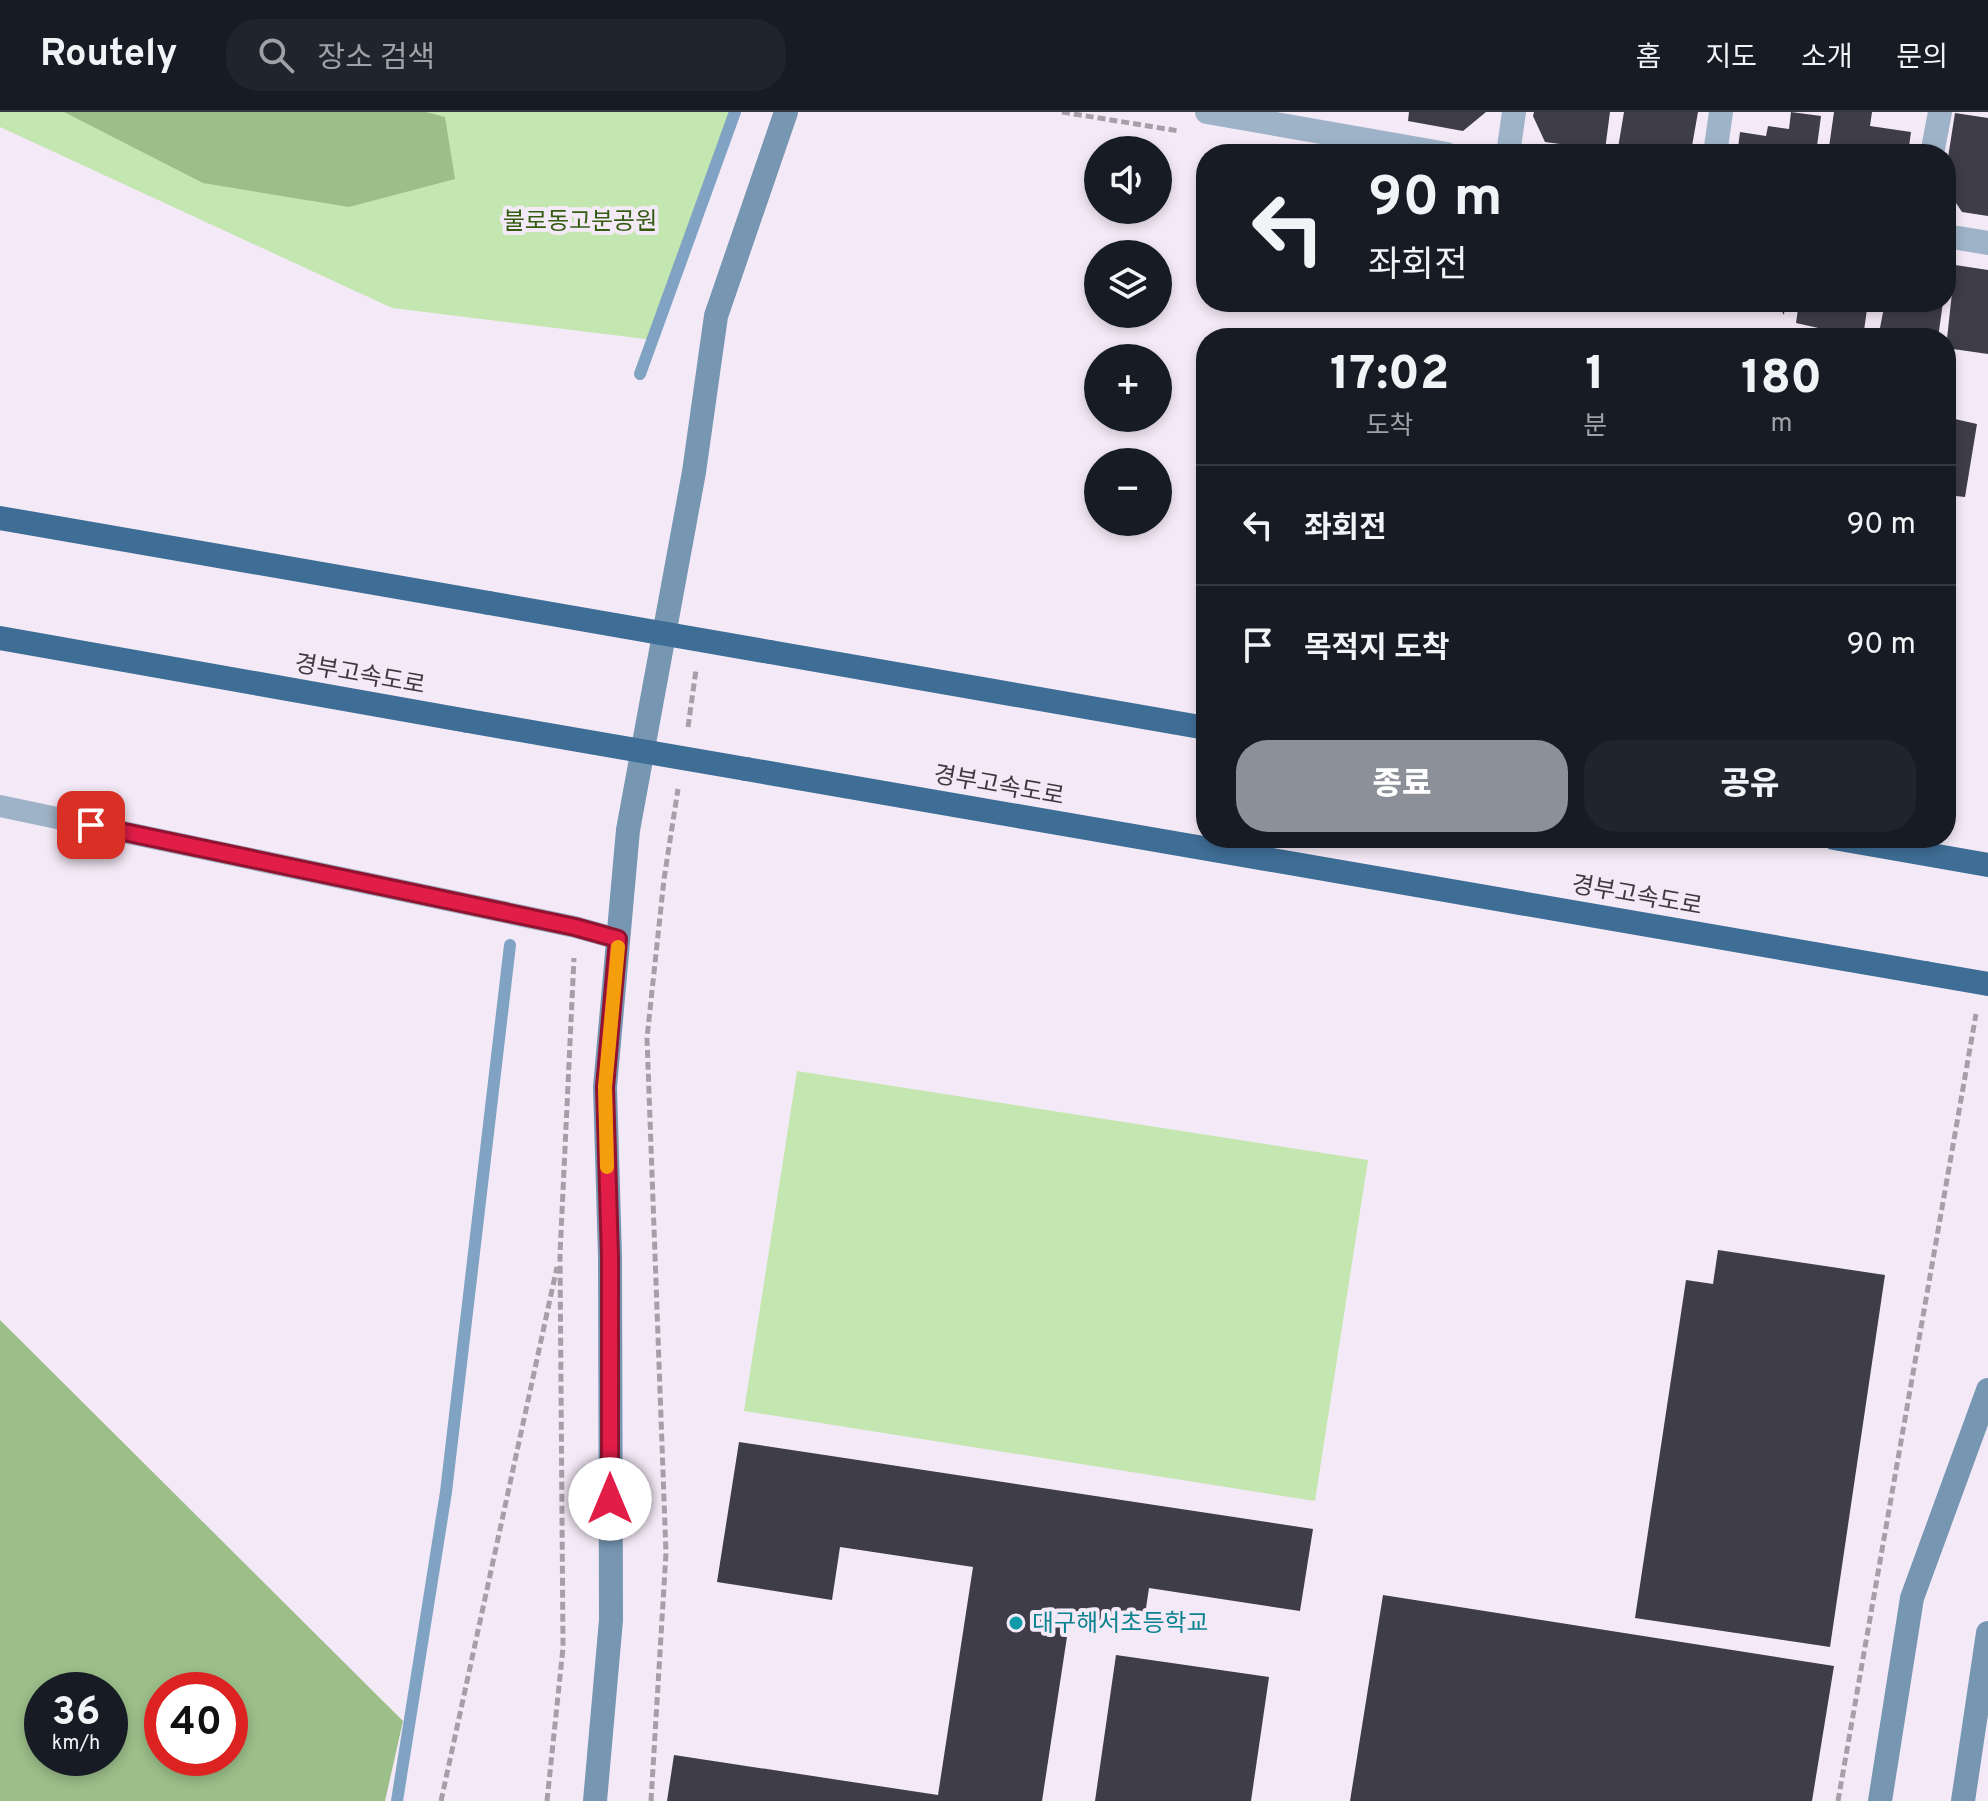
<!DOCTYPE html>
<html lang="ko">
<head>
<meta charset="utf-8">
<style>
	:root { --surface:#171b24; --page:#20242c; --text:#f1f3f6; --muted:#9ea1a6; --line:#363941; --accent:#8c9099 }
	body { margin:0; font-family:Overpass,"Noto Sans KR",sans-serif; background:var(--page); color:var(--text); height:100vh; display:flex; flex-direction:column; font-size:30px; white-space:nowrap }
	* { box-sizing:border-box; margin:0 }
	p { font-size:26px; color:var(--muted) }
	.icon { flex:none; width:44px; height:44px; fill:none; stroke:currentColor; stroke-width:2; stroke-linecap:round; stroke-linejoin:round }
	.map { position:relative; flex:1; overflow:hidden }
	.sheet { position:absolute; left:1196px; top:216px; width:760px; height:520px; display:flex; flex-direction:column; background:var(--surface); border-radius:32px; box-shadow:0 4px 12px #0003 }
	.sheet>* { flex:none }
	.top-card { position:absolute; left:1196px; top:32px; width:760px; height:168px; border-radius:32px; box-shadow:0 4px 12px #0003; background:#171b24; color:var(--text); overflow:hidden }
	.controls { position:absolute; left:1084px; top:24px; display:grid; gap:16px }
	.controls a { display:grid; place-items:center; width:88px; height:88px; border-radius:50%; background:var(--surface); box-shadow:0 4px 12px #0003; font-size:40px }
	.speed { position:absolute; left:24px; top:1560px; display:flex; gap:16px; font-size:40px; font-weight:700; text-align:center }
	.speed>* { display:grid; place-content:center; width:104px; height:104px; border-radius:50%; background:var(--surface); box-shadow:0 4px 12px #0003; line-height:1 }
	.speed small { font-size:20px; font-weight:400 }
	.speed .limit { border:12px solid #d22; background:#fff; color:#111 }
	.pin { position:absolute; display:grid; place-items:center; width:68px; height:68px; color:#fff; margin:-34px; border-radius:16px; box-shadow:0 4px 12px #0006 }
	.me { position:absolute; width:88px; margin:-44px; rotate:0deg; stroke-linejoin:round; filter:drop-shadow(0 0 6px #0008) }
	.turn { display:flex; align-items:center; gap:28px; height:168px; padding:0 40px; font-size:36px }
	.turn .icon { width:104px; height:104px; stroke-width:2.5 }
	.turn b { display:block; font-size:56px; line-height:68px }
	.eta { display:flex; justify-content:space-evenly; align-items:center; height:136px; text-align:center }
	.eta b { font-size:48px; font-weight:800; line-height:56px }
	.action { display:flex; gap:16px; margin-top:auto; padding:16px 40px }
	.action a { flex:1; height:92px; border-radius:32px; background:var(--accent); color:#fff; font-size:32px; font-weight:800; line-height:92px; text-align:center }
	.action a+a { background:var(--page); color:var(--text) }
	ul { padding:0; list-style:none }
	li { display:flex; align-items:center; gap:24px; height:120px; padding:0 40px; border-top:2px solid var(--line) }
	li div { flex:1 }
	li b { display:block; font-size:30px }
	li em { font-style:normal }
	header { display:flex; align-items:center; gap:48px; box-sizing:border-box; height:112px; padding:0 40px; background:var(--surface); border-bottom:2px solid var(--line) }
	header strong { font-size:38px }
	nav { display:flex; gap:44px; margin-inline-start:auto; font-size:28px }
	.search { width:560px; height:72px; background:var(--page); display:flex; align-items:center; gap:20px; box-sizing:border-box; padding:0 28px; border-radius:32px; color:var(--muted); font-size:30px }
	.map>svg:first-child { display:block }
</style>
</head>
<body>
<header>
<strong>Routely</strong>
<div class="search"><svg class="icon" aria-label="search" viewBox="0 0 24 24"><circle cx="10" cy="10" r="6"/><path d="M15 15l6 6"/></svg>장소 검색</div>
<nav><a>홈</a><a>지도</a><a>소개</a><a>문의</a></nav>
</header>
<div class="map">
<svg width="1988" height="1689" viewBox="0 0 1988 1689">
	<rect width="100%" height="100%" fill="#f4eaf7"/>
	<path fill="#c4e6b1" d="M0,0h736l-82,228 -262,-32 -392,-181z
		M797,959l571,89 -53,341 -571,-90z"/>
	<path fill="#9cbe89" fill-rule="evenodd" d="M64,0h362l19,5 10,62 -106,28 -146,-24z
		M0,1208l403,401 -18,80h-385zM42,1578h68v68h-68zM162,1578h68v68h-68z"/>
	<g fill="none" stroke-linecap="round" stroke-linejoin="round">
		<path stroke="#80a2c3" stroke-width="12" d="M640,262l95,-262
			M397,1689l49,-309 64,-547"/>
	</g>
	<path fill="#3f3d49" d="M1409,0h77l-23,19 -55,-10z
		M1534,0h76l-5,38 -60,-8 -12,-26z
		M1624,0h74l-6,34 -9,8h-66z
		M1791,0l30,4 -5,38h-75l-3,-6 2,-16 26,4 2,-10 21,3z
		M1834,0h38l-2,14 41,6 -3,22h-80z
		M1955,1l33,5v98l-26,-4 -16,-24v-18z
		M1955,153l33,5v84l-42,-6z
		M1750,190h35l-1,13 -4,-7z
		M1799,190h69l-5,36 -67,-15z
		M1885,190h58l-5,36h-29l-30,-5z
		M1946,305l31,7 -12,73 -19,-2z
		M1718,1138l167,25 -55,372 -195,-29 51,-338 27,4z
		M739,1330l574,87 -13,82 -151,-23 -6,40 -73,-11 -28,184h-375l7,-46 264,40 35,-228 -133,-20 -8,53 -115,-18z
		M1383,1483l451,71 -22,135h-462z
		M1116,1543l153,22 -18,124h-156z"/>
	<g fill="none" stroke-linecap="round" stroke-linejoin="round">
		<path stroke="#a69fa8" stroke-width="5" stroke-dasharray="8 4" stroke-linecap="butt" d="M1062,0l117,19
			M688,615l8,-57
			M441,1689l116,-534
			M547,1689l16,-153 -3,-394 14,-296
			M651,1689l15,-248 -19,-515 17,-159 14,-90
			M1838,1689l138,-787"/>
		<path stroke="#9eb3c7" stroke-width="22" d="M0,694l575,121 43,12"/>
		<path stroke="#9eb3c7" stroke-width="24" d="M1207,0l240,42
			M1508,42l6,-42
			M1715,42l6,-42
			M1932,42l8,-42
			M1946,124l42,7"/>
		<path stroke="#7696b2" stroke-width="24" d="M595,1689l16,-181 -1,-363 -5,-170 23,-257 66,-358 22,-156 70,-204
			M1880,1689l32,-203 76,-208
			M1963,1689l25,-168"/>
		<path stroke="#3e6e96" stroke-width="24" d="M0,406l489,85
			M0,526l468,83
			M770,540l436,76
			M746,657l1179,204
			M1834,726l154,27"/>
		<path stroke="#3e6e96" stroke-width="24" d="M489,491l281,49
			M468,609l278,48
			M1925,861l63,11"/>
	</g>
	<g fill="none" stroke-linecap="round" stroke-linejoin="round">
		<g stroke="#92132f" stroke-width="20">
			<path id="route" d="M91,713l484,102 43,12 -13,148 5,170v242"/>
		</g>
		<use href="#route" stroke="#e11d48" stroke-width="14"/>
		<path stroke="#f59e0b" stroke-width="14" d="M607,1055l-2,-80 13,-140"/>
	</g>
	<circle fill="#0f9aa8" stroke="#f4eaf7" stroke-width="3" cx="1016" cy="1511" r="8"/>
	<g text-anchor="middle" stroke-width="8" stroke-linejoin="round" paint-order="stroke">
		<g font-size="24" fill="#335c12" stroke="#f4eaf7">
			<text x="580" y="117">불로동고분공원</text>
		</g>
		<g font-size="24" fill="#3e3a3f" stroke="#f4eaf7">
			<text transform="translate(360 562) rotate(10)" y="8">경부고속도로</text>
			<text transform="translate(999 673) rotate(10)" y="8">경부고속도로</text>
			<text transform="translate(1637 783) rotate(10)" y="8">경부고속도로</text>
		</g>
		<g font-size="24" fill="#0d838f" stroke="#f4eaf7" text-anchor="start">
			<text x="1032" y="1519">대구해서초등학교</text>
		</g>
	</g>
</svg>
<div class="controls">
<a><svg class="icon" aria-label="sound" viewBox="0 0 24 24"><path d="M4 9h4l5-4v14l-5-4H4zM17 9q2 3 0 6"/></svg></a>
<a><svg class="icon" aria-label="layers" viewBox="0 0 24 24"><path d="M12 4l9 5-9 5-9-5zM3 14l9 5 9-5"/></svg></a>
<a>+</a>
<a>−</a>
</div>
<div class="speed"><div>36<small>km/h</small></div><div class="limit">40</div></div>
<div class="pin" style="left:91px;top:713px;background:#d93025"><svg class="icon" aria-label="arrive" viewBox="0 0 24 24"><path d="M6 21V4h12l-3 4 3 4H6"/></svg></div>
<svg class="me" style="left:610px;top:1387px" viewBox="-20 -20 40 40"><circle r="19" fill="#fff"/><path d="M0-13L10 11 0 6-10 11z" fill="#e11d48"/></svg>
<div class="top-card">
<div class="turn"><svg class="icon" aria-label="left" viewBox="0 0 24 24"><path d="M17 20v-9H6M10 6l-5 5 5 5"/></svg><div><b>90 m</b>좌회전</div></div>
</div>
<section class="sheet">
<div class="eta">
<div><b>17:02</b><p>도착</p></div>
<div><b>1</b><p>분</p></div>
<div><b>180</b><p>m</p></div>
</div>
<ul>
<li><svg class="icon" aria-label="left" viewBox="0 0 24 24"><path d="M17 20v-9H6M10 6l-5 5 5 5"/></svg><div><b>좌회전</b></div><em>90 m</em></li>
<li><svg class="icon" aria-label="arrive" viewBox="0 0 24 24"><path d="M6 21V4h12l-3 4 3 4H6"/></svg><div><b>목적지 도착</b></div><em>90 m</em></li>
</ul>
<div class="action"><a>종료</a><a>공유</a></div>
</section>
</div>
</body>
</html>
